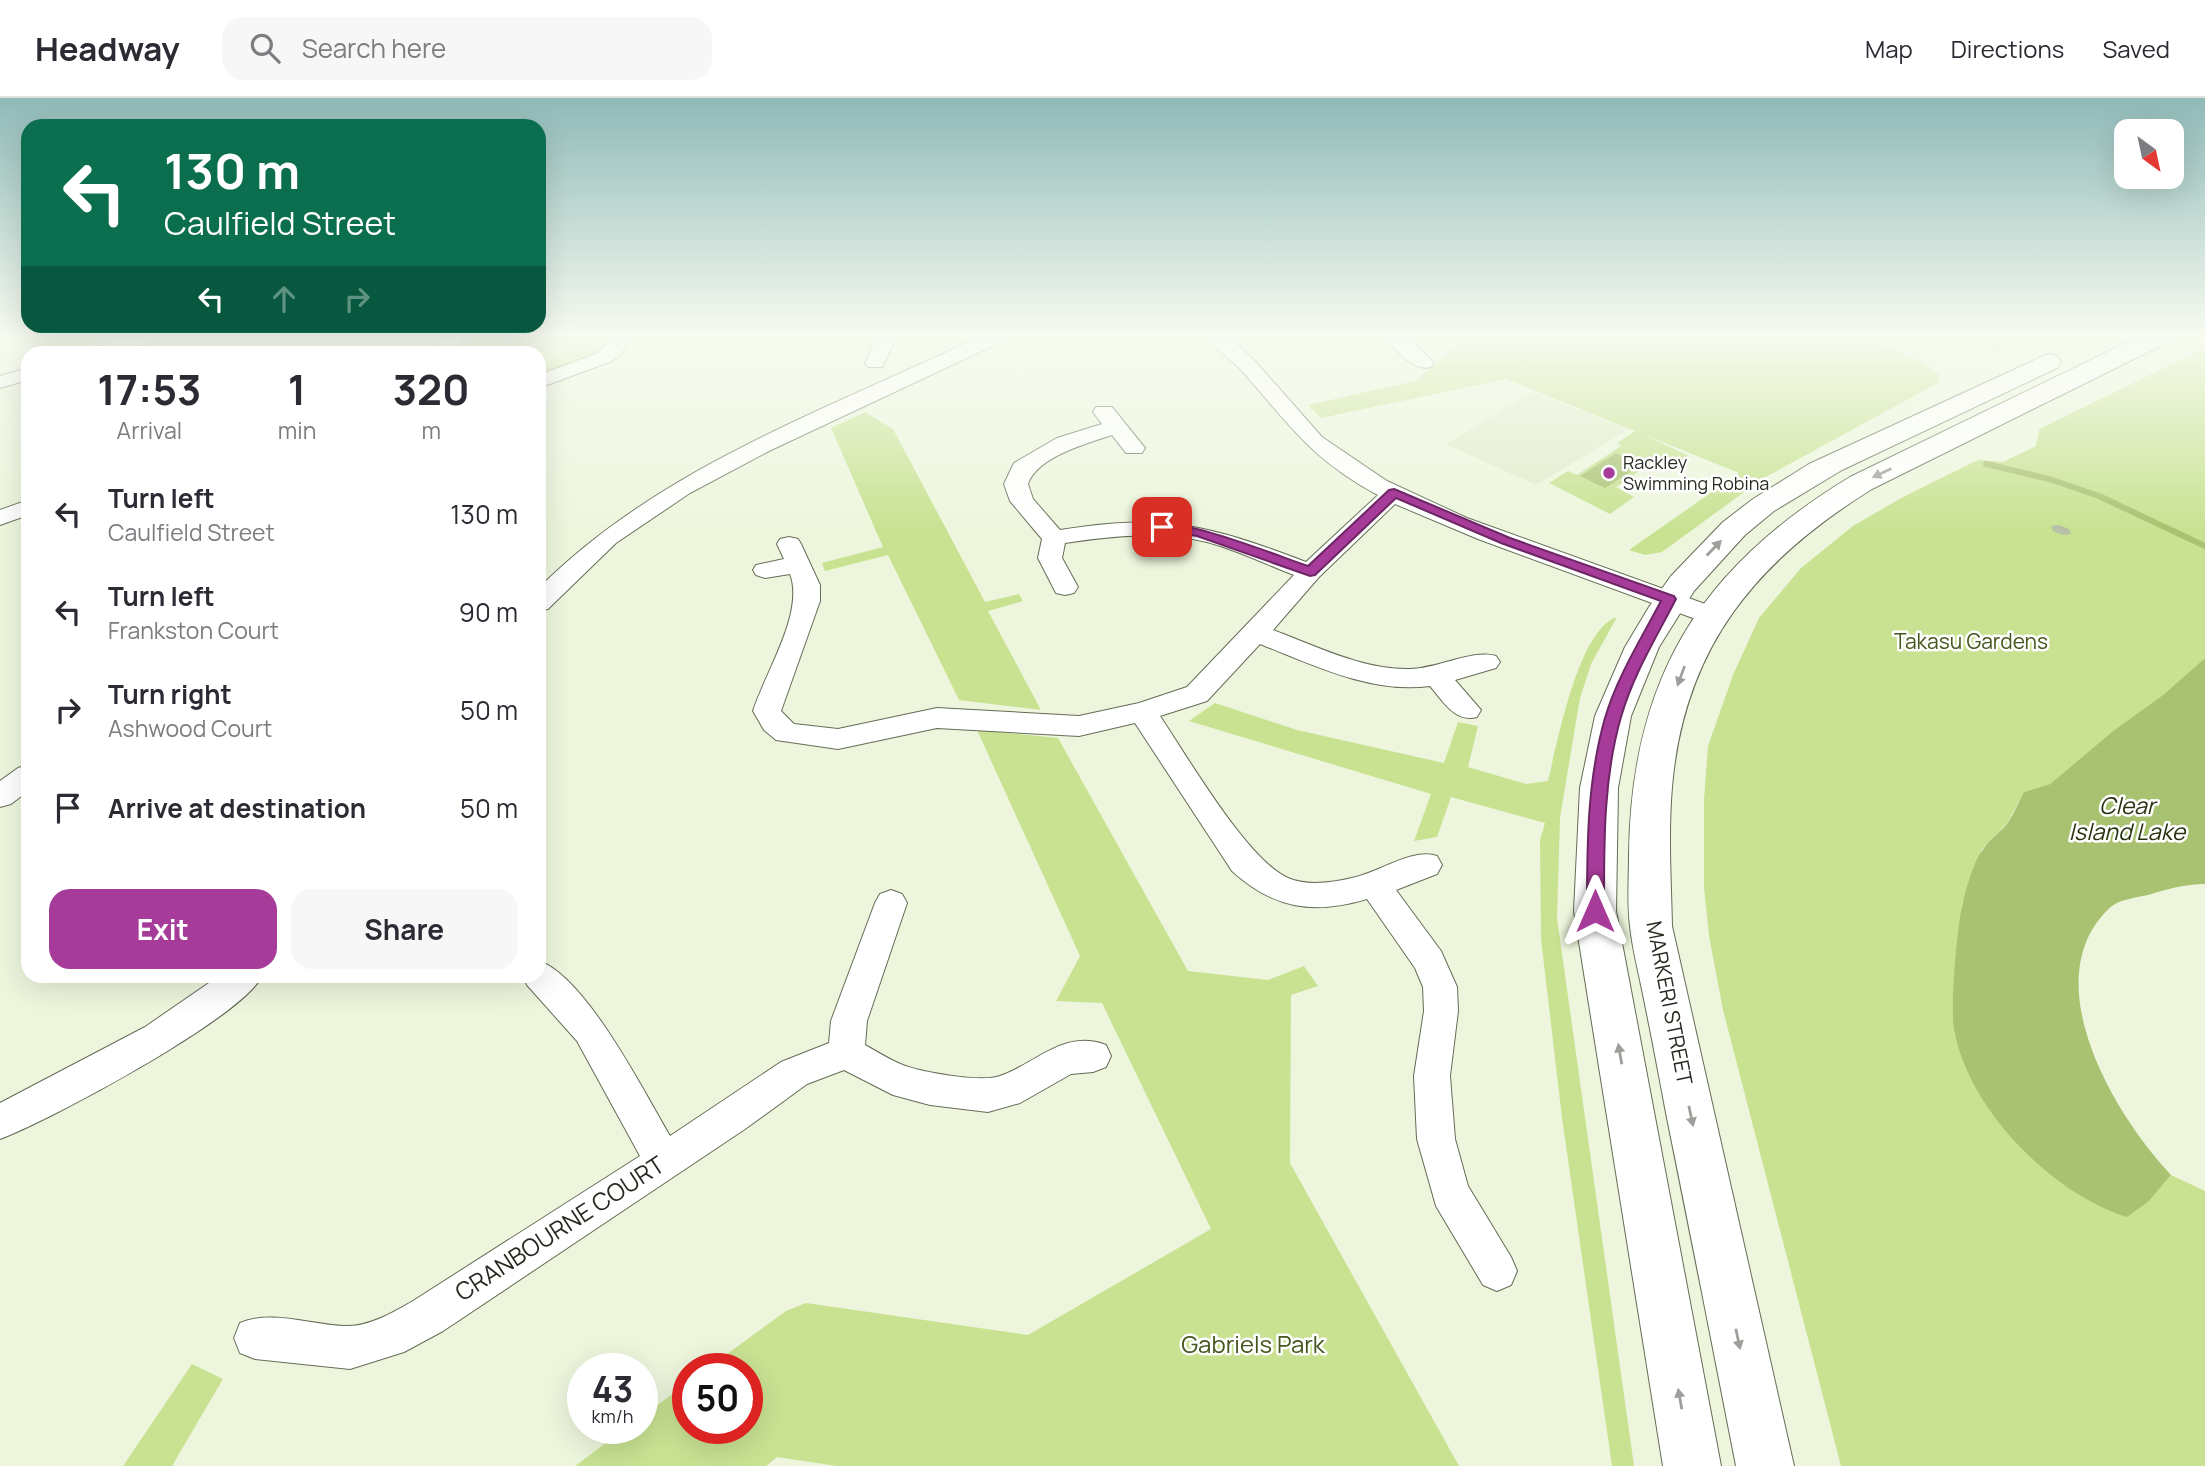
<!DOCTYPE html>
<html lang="en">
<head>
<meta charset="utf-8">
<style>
	:root { --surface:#fff; --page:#f7f7f7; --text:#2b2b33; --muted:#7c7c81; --line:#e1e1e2; --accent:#a73b9a }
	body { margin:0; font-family:Manrope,sans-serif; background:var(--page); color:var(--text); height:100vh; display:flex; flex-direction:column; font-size:26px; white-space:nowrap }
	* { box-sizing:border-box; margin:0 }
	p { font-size:23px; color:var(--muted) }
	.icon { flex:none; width:38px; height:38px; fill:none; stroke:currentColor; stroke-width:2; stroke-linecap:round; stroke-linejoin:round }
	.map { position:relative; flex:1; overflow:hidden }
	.sheet { position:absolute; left:21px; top:248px; width:525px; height:637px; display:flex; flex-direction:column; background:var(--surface); border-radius:21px; box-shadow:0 7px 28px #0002 }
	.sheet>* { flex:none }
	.guide { position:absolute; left:21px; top:21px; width:525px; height:214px; border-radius:21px; box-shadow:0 7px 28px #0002; background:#0b6e4f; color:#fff; overflow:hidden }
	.needle { width:46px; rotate:147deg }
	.buttons { position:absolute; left:2114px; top:21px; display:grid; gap:14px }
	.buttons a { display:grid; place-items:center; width:70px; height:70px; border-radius:14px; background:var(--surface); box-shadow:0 7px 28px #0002; font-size:35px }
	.speed { position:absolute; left:567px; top:1255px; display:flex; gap:14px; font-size:35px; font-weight:700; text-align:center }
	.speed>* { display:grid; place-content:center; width:91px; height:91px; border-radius:50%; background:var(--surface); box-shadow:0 7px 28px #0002; line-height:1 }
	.speed small { font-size:18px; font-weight:400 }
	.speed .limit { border:10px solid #d22; background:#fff; color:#111 }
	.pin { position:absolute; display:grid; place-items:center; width:60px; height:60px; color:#fff; margin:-30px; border-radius:14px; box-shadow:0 4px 10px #0006 }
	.me { position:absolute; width:77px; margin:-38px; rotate:0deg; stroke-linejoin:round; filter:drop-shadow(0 0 5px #0008) }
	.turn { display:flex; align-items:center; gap:24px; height:147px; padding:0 28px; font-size:32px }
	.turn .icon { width:91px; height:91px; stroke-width:2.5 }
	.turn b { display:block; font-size:49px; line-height:60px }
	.lanes { display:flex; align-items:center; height:66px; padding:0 28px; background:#0003; justify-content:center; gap:35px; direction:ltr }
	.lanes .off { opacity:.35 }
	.eta { display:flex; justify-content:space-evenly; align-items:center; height:119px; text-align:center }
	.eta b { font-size:42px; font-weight:700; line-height:49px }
	.button { display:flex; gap:14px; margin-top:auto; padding:14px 28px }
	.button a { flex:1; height:80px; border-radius:21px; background:var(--accent); color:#fff; font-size:28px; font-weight:700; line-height:80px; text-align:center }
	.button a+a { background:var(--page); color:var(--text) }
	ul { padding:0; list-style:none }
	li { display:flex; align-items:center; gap:21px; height:98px; padding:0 28px }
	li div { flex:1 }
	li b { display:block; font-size:26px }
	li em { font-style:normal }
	header { display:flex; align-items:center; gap:42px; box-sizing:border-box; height:98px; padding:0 35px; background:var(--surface); border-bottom:2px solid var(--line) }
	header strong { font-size:33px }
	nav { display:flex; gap:38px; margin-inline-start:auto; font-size:24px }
	.search { width:490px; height:63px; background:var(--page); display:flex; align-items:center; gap:18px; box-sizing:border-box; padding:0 24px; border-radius:21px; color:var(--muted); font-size:26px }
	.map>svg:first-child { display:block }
</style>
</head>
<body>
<header>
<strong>Headway</strong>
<div class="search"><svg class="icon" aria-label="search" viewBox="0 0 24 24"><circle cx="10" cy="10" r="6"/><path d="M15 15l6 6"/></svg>Search here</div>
<nav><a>Map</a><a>Directions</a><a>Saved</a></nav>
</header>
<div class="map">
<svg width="2205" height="1368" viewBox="0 0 2205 1368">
	<rect width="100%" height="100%" fill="#edf6dd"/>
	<path fill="#e1eccc" d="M1926,239h102l-31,15 -30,-2z
		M1533,294l96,37 -93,56 -90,-41z"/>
	<path fill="#c8e292" d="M29,239h86l-54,16 -21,1z
		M467,239h144l-10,15 -62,28v-26h-89l8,-3z
		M1468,239h395l62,26 15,13 -2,7 -176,96 -100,73 -17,3 -16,-5 110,-77 -94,-38 44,21 -16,11 -17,-7 -40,27 18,10 -24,17 -61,-31 19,-12 9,4 44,-29 -4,-3 18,-12 -129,-52 -185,39 -13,-13 107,-24z
		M2205,250v310l-42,37 -50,36 -63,53 -26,8 -17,31 -25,26 -20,55 -6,64 -2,60 195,173 22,-26 34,16v275h-364l-118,-456 -14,-74 -5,-48v-88l4,-54 25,-71 26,-57 42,-50 52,-42 50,-29 75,-37 25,2 33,-16 3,-17z
		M865,314l28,17 92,173 34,-8 4,7 -35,10 53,99 -82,-10 -71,-145 -63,16 -3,-8 61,-16 -52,-119z
		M1617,519l-26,47 -11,34 -20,120 -3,100 77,548h-22l-50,-348 -21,-179 -1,-99 5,-17 -94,-26 -14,40 -23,4 17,-47 -242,-73 26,-18 82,27 147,33 14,-41 20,4 -10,41 58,17 22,-3c9,-36 30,-152 69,-164z
		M977,632l81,8 130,233 80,9 36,-14 14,20 -27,9 -1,168 169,303h-622l-60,-9 -11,9h-191l51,-38h16v-12l46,-33v45h59v-60h-39l78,-57 20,-8 222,32 183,-106 -109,-226 -46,-2 24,-45z
		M192,1266l31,15 -51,87h-49z"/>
	<path fill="#a9c271" d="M1616,355l25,12 -36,23 -25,-12z
		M2205,560v226c-21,0 -37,5 -57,11 -10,2 -22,4 -31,8 -12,6 -25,25 -30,37 -32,74 34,182 84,235l-22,26 -22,16c-76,-24 -159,-108 -173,-188 -4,-22 3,-104 9,-127 4,-16 11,-42 21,-54 6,-9 15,-15 22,-23 7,-9 12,-22 18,-33l26,-8 63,-53 50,-36z"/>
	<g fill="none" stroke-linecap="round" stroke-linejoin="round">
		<path stroke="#a9c271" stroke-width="6" d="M1986,366l63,15 50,17 106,50"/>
	</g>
	<path fill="#b8c0a8" d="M2059,427l10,4 2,5 -8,1 -10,-4 -2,-5z"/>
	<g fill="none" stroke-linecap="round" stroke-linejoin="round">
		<g stroke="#656c57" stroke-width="2">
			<path id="minor" d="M127,239h31l-3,4 -37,13h-31l3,-4z
				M444,239h20l-9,17h-20z
				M612,239h20l-12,18 -8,6 -73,27v-13l59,-22z
				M877,239h20l-15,30h-14l-3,-4z
				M979,239h27l-3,4 -234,110 -79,42 -74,50 -68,66 -9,2v-23c122,-122 288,-178 440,-251z
				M1206,239h23l25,23 68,77 65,44 80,37 252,91 4,6 -4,6 -9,2 -9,-2 -223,-82 -83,-35 -76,73 -46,53c43,16 90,40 137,39 26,0 63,-20 86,-13l4,6 -4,6 -41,12 26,30 -4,7c-22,6 -34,-16 -47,-31 -58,8 -117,-21 -170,-42l-53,57 -47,15c27,40 87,144 128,162 20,9 48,4 68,-1 25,-6 57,-29 81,-21l5,9 -5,9 -41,16 45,61 16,36 1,24 -8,65 5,63 13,47 43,71 6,14 -6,14 -14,6 -14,-6 -47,-79 -19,-67 -3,-63 10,-65 -1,-24 -8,-19 -48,-69c-54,16 -93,10 -135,-28l-97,-148 -56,13 -142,-8 -99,21 -62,-9 -12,-10 -11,-19c12,-38 52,-99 37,-137l-25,4 -9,-3 -3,-5 3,-5 28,-6 -7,-15 3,-5 9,-2 9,2 3,5 19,41v16l-39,110 13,13 44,5 99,-21 142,8 60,-13 48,-16 107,-112c-29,-11 -57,-25 -87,-33 -47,-11 -95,-6 -142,1l-3,15 16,29 -4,6 -9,2 -9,-2 -18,-35 4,-19 -32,-38 -6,-17 10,-21 43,-25 45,-14 -9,-12 3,-5h16l33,41 -3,5h-16l-14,-18c-27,9 -75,22 -84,49l5,15 27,31c104,-17 149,-5 246,32l72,-67c-66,-35 -89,-71 -136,-124 -11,-12 -26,-21 -36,-34z
				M1385,239h22l27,26 -3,4c-17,5 -36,-17 -46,-30z
				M28,270v12l-28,8v-12z
				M28,402v15l-28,10v-15z
				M28,667v26l-17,13 -11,3v-26l18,-13z
				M891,792l11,4 5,9 -40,118 -2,24c11,6 22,13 33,18 19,9 83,20 102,13 37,-13 64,-47 106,-31l5,11 -5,11 -13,5 -22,2 -51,29 -32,9 -58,-7 -37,-10 -49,-25 -37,14 -62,45 -302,202 -39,21 -54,17 -95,-10 -15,-6 -6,-15 6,-15c33,-14 73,3 108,3 22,0 46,-14 65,-25l227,-145 -63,-115 -50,-56 -4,-9h16v-15c47,16 105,131 131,175l111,-74 48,-19 2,-22 44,-118 5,-9z
				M219,878h43c-21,42 -213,145 -262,163v-36l145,-76z"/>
		</g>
		<g stroke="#656c57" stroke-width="2">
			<path id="secondary" d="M2138,239h33l-3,5 -296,147c-116,72 -188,158 -200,298 -4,46 -1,93 0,139l122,540h-58c-23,-118 -46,-235 -70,-353 -8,-43 -16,-85 -25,-128 -4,-19 -9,-39 -11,-59 -3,-23 -1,-47 -1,-71 2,-177 71,-287 221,-378z
				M2048,256l9,2 4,6 -4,6 -215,102 -68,41 -29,24 -51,56 -35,56 -28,69 -13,72 -2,123 105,555h-58l-89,-555 6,-123 15,-72 30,-69 24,-40 22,-31 52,-54 30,-23 56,-35z"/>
		</g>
		<use href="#minor" fill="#fff" fill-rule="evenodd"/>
		<use href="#secondary" fill="#fff" fill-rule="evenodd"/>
	</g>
	<defs><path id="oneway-solid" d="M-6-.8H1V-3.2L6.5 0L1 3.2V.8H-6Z" transform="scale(1.75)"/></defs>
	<g fill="#9e9f9b">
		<use href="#oneway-solid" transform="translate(1882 375) rotate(155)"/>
		<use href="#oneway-solid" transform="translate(1714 450) rotate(-46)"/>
		<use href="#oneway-solid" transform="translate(1681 578) rotate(110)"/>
		<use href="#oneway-solid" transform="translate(1620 956) rotate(-100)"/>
		<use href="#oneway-solid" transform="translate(1691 1018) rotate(78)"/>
		<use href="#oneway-solid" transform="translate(1738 1241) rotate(78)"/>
		<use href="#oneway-solid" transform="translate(1680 1301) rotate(-100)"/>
	</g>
	<linearGradient id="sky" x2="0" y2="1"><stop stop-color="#8fbab8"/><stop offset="0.55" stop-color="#f7fbf0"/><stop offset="1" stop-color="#f7fbf0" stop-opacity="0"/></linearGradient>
	<rect width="2205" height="431" fill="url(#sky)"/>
	<path fill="#a73b9a" stroke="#6d2664" stroke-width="2" d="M1394,391l116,49 164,58 2,3c-20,39 -43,76 -55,118 -18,62 -17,129 -17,194l-3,5h-12l-2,-5c0,-65 0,-130 18,-193 12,-41 36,-79 56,-117l-160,-58 -105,-45 -81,77 -5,1 -113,-40 -35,-5 -7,-4c18,-14 128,31 153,39l81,-76z"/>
	<circle fill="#a73b9a" stroke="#fff" stroke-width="2.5" cx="1609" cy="375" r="7"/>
	<g text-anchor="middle" stroke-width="5" stroke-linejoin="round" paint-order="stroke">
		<g font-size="18" fill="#272a21" stroke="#fff" text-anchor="start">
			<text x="1623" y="371">Rackley<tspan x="1623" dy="21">Swimming Robina</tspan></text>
		</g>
		<g font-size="21" fill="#45551b" stroke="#fff">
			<text x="1971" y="551">Takasu Gardens</text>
		</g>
		<g font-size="21" fill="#272a21" stroke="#fff">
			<text transform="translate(1669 905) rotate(79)" y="7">MARKERI STREET</text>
		</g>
		<g font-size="23" font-style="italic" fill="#2a3311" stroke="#fff">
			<text x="2127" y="716">Clear<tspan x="2127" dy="26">Island Lake</tspan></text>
		</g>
		<g font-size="24" fill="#272a21" stroke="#fff">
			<text transform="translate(560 1131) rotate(-33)" y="8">CRANBOURNE COURT</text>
		</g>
		<g font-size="24" fill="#45551b" stroke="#fff">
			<text x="1253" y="1255">Gabriels Park</text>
		</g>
	</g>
</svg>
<div class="buttons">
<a><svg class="needle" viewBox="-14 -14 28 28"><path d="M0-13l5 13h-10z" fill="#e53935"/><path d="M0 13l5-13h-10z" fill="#7c7c81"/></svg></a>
</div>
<div class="speed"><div>43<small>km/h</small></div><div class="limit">50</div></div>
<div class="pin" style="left:1162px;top:429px;background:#d93025"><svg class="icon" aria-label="arrive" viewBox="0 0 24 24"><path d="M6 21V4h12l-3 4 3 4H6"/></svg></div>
<svg class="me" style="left:1595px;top:813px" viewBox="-20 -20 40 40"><path d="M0-17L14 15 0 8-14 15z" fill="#a73b9a" stroke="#fff" stroke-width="4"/></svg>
<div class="guide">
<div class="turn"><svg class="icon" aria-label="left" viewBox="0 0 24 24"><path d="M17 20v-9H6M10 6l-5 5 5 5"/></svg><div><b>130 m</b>Caulfield Street</div></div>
<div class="lanes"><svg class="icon" aria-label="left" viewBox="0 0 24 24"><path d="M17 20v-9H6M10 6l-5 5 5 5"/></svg><svg class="icon off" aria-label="ahead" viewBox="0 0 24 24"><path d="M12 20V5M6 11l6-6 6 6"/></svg><svg class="icon off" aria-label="right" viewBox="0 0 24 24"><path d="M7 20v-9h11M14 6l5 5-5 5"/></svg></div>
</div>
<section class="sheet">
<div class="eta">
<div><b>17:53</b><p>Arrival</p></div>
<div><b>1</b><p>min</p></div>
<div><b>320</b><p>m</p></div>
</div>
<ul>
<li><svg class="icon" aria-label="left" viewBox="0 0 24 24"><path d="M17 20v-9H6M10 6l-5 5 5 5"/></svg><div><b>Turn left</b><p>Caulfield Street</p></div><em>130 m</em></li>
<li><svg class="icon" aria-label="left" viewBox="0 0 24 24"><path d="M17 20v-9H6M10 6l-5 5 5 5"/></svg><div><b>Turn left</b><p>Frankston Court</p></div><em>90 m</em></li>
<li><svg class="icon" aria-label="right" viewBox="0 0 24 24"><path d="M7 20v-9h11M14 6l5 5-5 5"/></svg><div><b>Turn right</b><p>Ashwood Court</p></div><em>50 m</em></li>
<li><svg class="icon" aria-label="arrive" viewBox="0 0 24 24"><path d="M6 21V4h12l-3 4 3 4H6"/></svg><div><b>Arrive at destination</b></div><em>50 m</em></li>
</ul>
<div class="button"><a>Exit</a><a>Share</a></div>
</section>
</div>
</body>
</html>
